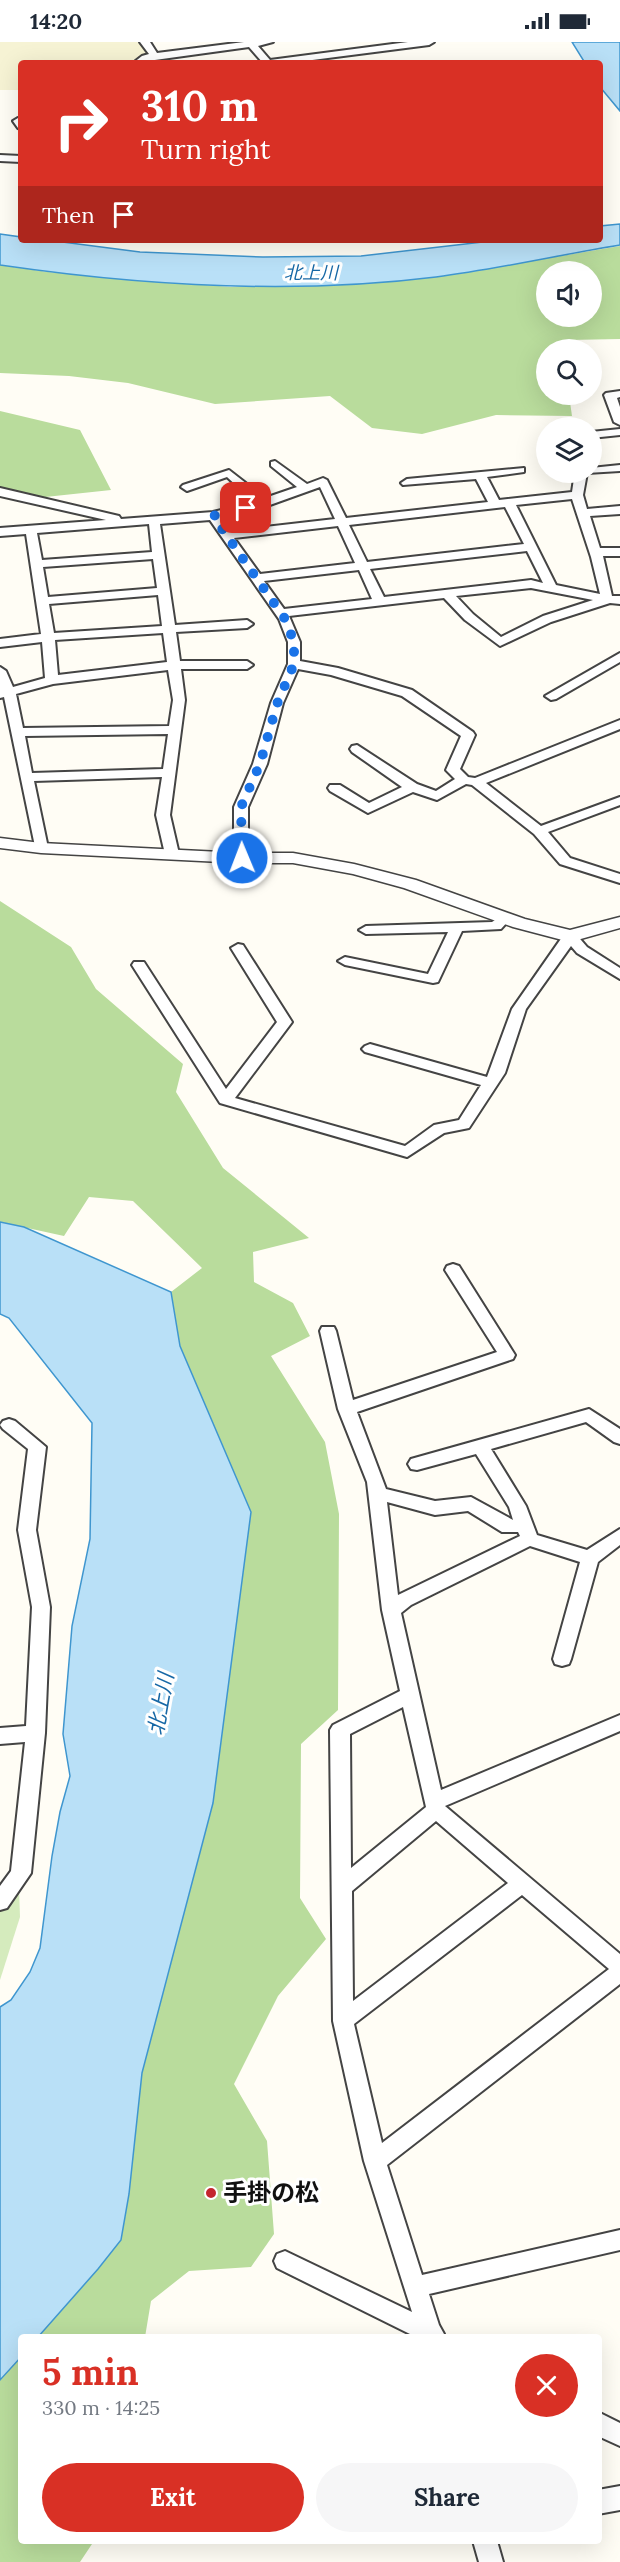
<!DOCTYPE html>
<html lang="en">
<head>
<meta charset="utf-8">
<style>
	:root { --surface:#fff; --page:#f6f6f7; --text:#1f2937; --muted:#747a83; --accent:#d93025 }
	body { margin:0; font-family:Lora,"Noto Sans JP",serif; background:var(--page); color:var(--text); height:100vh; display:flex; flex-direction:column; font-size:22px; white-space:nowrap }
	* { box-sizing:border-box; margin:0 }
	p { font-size:20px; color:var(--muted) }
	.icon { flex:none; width:33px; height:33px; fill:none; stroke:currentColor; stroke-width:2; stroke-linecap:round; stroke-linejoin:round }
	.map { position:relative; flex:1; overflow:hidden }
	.drawer { position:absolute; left:18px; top:2292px; width:584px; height:210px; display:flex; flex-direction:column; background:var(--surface); border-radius:6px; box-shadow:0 6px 24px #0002 }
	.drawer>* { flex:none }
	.banner { position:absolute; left:18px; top:18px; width:585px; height:183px; border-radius:6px; box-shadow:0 6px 24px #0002; background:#d93025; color:#fff; overflow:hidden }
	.controls { position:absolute; left:536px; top:219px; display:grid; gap:12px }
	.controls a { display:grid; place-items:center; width:66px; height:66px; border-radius:50%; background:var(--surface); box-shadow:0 6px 24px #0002; font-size:30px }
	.pin { position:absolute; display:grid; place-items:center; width:51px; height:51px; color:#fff; margin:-26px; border-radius:12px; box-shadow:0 3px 9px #0006 }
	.me { position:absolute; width:66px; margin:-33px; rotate:359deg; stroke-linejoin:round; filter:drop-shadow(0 0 4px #0008) }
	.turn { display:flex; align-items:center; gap:21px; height:126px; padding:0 24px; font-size:27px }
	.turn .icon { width:78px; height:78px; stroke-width:2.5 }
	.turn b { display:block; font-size:42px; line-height:51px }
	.then { display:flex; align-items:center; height:57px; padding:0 24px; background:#0003; gap:12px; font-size:22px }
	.round { display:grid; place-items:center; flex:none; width:63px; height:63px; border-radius:32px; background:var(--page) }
	.overview { display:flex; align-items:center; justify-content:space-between; height:102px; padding:0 24px }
	h1 { font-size:36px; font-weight:800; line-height:45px; color:var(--accent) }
	.primary-button { display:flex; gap:12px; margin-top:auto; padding:12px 24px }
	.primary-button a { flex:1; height:69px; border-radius:36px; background:var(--accent); color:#fff; font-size:24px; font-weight:800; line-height:69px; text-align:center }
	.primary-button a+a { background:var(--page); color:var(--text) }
	.status { display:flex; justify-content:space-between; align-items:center; height:42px; padding:0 30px; background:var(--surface); direction:ltr }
	.status svg { height:16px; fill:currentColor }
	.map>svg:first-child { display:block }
</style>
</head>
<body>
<div class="status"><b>14:20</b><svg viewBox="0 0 49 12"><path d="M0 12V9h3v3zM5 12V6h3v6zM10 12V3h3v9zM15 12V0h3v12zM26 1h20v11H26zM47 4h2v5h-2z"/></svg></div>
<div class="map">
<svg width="620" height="2520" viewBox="0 0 620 2520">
	<rect width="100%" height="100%" fill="#fffdf5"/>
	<path fill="#f6f3d4" d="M0,0h141l8,12 -15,9h-113v27h-21z"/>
	<path fill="#d5ebbd" d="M19,1846l1,29 -20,63v-69z"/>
	<path fill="#b9dc9c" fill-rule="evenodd" d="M620,204v93l-52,1 -2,9 -20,1v44l23,1 3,21 -76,-1 -74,19 -50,-6 -42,-32 -115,8 -87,-21 -59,-7 -69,-3v-108l48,7 183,15 205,-10zM546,230h45v44h-45z
		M0,369l80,19 31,60 -75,8 -36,-7z
		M0,859l71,46 25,42 87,75 -7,28 47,76 86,70 -56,14 1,30 39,21 17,33 -39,20 54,86 14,72 -1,196 -37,34 -1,154 26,41 -48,57 -44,88 33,57 7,93 -23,33 -62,4 -38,30 -6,36h-107l60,-68 23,-29 8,-46 13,-121 71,-270 38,-291 -71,-166 -9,-54 31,-24 -69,-67 -44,-4 -25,39 -64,-14z
		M21,2315v184h73l-14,21h-80v-182z"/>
	<path fill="#b9e0f7" stroke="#3f96cf" stroke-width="1.5" d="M572,0h48v69l-20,-24v-24h-15z
		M620,182v21c-61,10 -122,24 -184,32 -144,18 -292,9 -436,-12v-31l21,3v3h26l93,12 123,5 98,-1 139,-16h100v-14z
		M0,1180l24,5 147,65 9,54 71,166 -38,291 -71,270 -13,121 -8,46 -23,29 -60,68h-17v20l-21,23v-373l11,-7 19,-28 10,-24 12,-92 8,-44 10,-36 -7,-42 9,-108 18,-87 2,-116 -83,-105 -9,-4z"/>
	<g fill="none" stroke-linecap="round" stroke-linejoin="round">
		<g stroke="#444" stroke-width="4">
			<path id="minor" d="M140,0h10l7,11 87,-11h29l-15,4 12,14 138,-18h26l-5,3 -140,18h-26l-14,-16 -116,16 9,-7 7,-2z
				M18,76h3v11l-3,-1 -5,-7z
				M0,113l21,1v6l-21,-1z
				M620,349v6l-3,1 3,9v18l-6,-3 -10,-27 2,-2z
				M620,387v6l-29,3v-6z
				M275,419l32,23 16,-6 4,2 19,38 142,-16 -12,-23 -73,6 -2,-2 6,-4 117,-11v4l-37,5 12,23 73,-8 3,-20h16v-4l29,-3v6l-33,2 -4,22 4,14 33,-3v8l-30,2 10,32h20v8h-17l9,40h8v8l-10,-1 -59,19 -51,24 -35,-26 -21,-22 -155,18 11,26v19l38,7 74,22 61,42 2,3 -15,34 8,8 7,1 145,-58v9l-134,54 55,43 79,-29v8l-72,27 22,26 50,16v9l-60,-19 -26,-30 -62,-49 -6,-1 -29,16 -24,-8 -45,21 -38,-22 -2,-3 2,-3h10l29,18 33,-16 -50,-35 -2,-3 2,-3 5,-1 60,39 19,7 19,-12 -9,-9 15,-34 -59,-40 -71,-21 -33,-6 -15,34 -16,61 -19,43v51l-2,3h-10l-2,-3v-51l19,-43 18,-61 17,-39v-22l-9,-23 -69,-99 -50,4 15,101 72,-5 6,4 -6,4 -71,4 4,29h67l6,4 -6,4h-66l4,31 -15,115 9,39 -7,4 -7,-4 -9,-39 6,-38 -128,4 14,67 -2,3h-10l-32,-154 -4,1v-31l6,4 7,16 32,-9 -3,-36 -42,5v-8l41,-5 -15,-100 -26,2v-8l106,-8 -106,-24v-8l119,28 2,3 92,-7 41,-10 -27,-25 -40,14 -6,-4 2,-2 46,-15 36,28 32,-11 -26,-21v-4zM320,445l15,32 -105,12 -10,-13 47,-12zM572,457l19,58 9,37 -44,-9 -40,-80zM505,465l19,37 -157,18 -18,-37zM149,482l3,28 -110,8 -5,-27zM338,484l17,37 -95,11 -26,-36zM527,509l16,32 -12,-3 -147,17 -14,-28zM153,517l4,29 -109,9 -5,-30zM359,528l13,29 -88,10 -20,-28zM531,546l62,12 -50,16 -42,21 -28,-23 -17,-18zM158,553l4,31 -108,7 -5,-29zM163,591l4,29 -109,13 -3,-35zM168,628l5,30 -4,26 -146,2 -7,-34 37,-10zM168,692l-5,35 -131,4 -7,-37z
				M620,611v9l-64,37 -5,1 -6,-4z
				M504,872l7,4 -10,11 -39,2 -24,51 -5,1 -88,-18 -7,-4 7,-4 83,17 20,-42 -82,2 -7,-4 7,-4 126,-4z
				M570,890l5,1 12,14 33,21v11l-43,-26 -6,-7 -45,63 -21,64 -36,55 -25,5 -37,24 -187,-54 -88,-138 2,-3h10l82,127 51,-67 -46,-74 7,-4 5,1 49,77 -57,76 170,48 29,-21 25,-5 22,-35 -116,-33 -3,-3 3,-3 5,-2 117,33 25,-68 53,-76z
				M453,1222l6,2 56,89 -2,4 -156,53 29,77 49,12 36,-4 42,23 -4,-13 -33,-53 -59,16 -6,-1 -3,-5 3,-5 178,-50 31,20v15l-6,-2 -28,-20 -95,27 35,57 11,29 50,15 33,-21v16l-22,17 -27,97 -2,5 -7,2 -7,-2 -2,-5 27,-97 -50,-16 -119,59 -10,8 40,177 179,-75v16l-175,75 175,148v30l-233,181 35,110 198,-45v20l-191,44 10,31 5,9 -1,3h-27l-139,-69 -3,-7 3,-7 8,-3 127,61 -48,-151 -31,-140 -3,-291 3,-5 67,-34 -18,-81 -15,-128 -29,-73 -18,-78 2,-4h12l2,4 17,69 144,-48 -52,-82 2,-4zM387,1460l48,13 33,-4 34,21h16l2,4 -122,59zM403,1665l23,100 -75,61 -1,-134zM436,1779l72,62 -155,118 -1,-110zM522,1853l87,74 -227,174 -28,-119z
				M9,1377l6,2 31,26 -10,83 14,77 -5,126 -14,140 -24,35 -7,2v-24l11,-15 14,-129 -25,2v-16l26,-2 6,-119 -14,-77 10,-81 -25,-20 -3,-4 3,-4z
				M598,2370l22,11v23l-22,-10z
				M620,2444v24l-22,4v-24z
				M473,2499h24l6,21h-24z"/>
		</g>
		<g stroke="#444" stroke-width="3">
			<path id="tertiary" d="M0,796l41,5 200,10h52l61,11 62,16 109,39 45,11 50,-13v11l-50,14 -57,-15 -109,-39 -51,-14 -60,-11h-52l-200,-10 -41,-5z"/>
		</g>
		<use href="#minor" fill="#fff" fill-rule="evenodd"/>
		<use href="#tertiary" fill="#fff" fill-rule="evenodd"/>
	</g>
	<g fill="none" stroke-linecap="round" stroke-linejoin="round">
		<path stroke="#1a73e8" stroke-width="10" stroke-dasharray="0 18" d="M242,816l-1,-51 19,-43 17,-60 17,-40v-22l-9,-23 -72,-103 33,-8"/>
	</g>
	<circle fill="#c4262e" stroke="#fff" stroke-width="2" cx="211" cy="2151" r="6"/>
	<g text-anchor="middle" stroke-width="6" stroke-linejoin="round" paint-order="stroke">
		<g font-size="18" font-style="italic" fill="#1768a6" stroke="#fff">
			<text x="311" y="237">北上川</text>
		</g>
		<g font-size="21" font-style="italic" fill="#1768a6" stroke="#fff">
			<text transform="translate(161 1662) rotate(-80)" y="7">北上川</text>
		</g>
		<g font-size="24" font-weight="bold" fill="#111" stroke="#fff" text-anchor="start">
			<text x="223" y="2159">手掛の松</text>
		</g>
	</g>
</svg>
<div class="controls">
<a><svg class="icon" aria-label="sound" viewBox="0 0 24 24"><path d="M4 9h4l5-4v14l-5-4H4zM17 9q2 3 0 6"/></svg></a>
<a><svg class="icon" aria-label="search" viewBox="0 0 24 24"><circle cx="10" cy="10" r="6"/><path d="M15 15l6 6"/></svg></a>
<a><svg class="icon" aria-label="layers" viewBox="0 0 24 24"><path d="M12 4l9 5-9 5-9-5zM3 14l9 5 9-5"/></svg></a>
</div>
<div class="pin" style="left:246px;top:466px;background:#d93025"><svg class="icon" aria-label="arrive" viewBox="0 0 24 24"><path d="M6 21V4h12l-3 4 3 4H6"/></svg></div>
<svg class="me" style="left:242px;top:816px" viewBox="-20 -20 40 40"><circle r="17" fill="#1a73e8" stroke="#fff" stroke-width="3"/><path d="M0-11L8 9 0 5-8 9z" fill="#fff"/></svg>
<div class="banner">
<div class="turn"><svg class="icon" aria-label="right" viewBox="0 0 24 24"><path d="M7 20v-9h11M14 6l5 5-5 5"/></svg><div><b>310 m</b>Turn right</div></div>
<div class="then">Then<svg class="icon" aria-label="arrive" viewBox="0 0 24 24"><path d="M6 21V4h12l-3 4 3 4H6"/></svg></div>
</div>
<section class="drawer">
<div class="overview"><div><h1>5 min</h1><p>330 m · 14:25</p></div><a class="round" style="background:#d93025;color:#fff"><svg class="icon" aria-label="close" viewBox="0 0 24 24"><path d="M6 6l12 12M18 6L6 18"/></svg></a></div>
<div class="primary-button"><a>Exit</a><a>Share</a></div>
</section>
</div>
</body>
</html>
